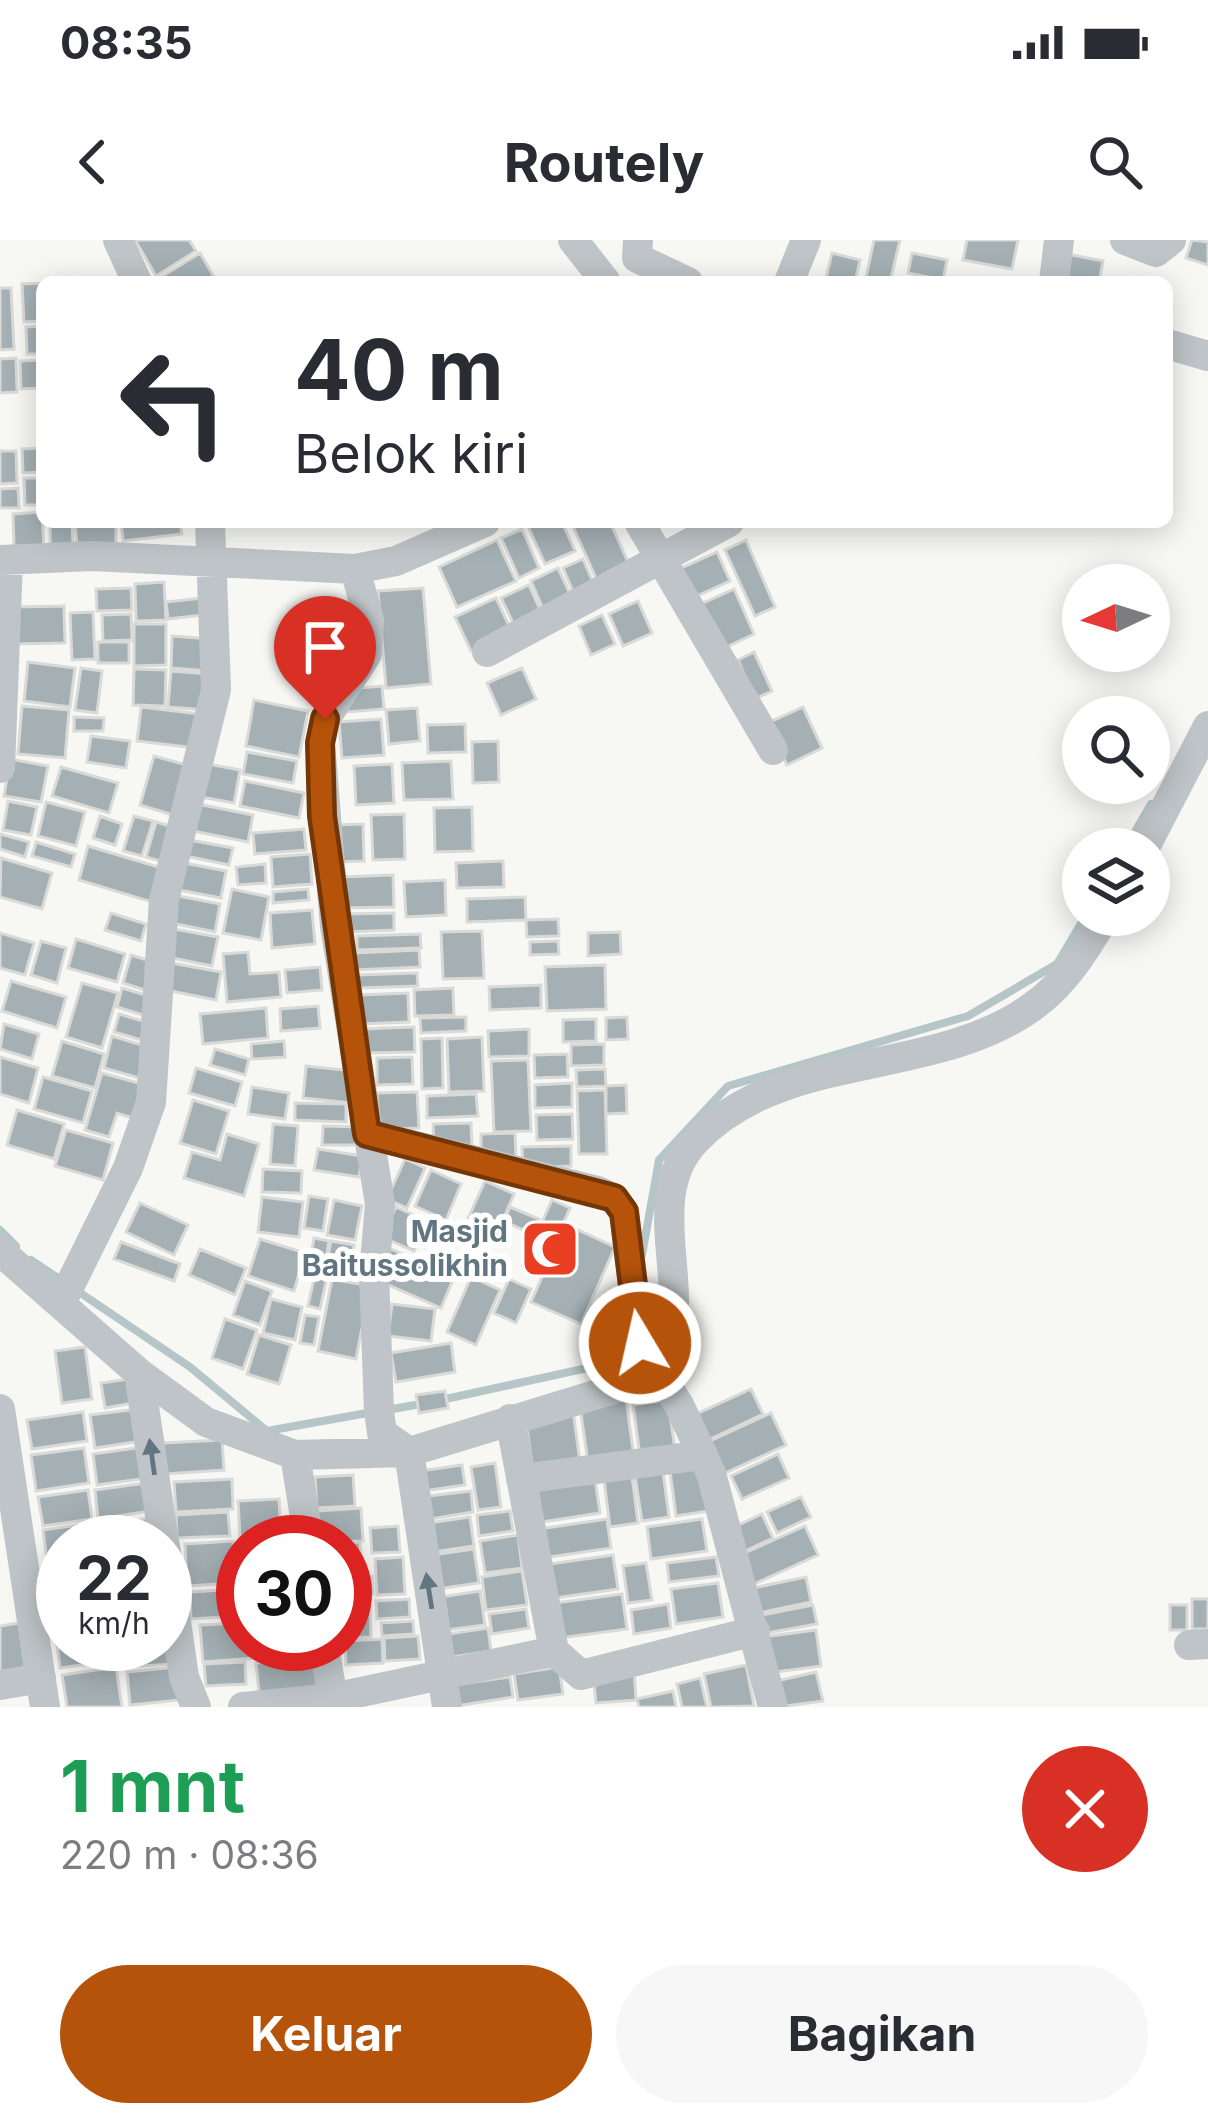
<!DOCTYPE html>
<html lang="id">
<head>
<meta charset="utf-8">
<style>
	:root { --surface:#fff; --page:#f7f7f7; --text:#2b2b33; --muted:#7c7c81; --accent:#b45309 }
	body { margin:0; font-family:Inter,sans-serif; background:var(--page); color:var(--text); height:100vh; display:flex; flex-direction:column; font-size:45px; white-space:nowrap }
	* { box-sizing:border-box; margin:0 }
	p { font-size:39px; color:var(--muted) }
	.icon { flex:none; width:66px; height:66px; fill:none; stroke:currentColor; stroke-width:2; stroke-linecap:round; stroke-linejoin:round }
	.map { position:relative; height:1467px; overflow:hidden }
	.drawer { display:flex; flex-direction:column; background:var(--surface); flex:1 }
	.drawer>* { flex:none }
	.hud { position:absolute; left:36px; top:36px; width:1137px; height:252px; border-radius:18px; box-shadow:0 6px 30px #0003; background:#fff; color:var(--text); overflow:hidden }
	.needle { width:78px; rotate:266deg }
	.fabs { position:absolute; left:1062px; top:324px; display:grid; gap:24px }
	.fabs a { display:grid; place-items:center; width:108px; height:108px; border-radius:50%; background:var(--surface); box-shadow:0 6px 30px #0003; font-size:60px }
	.speed { position:absolute; left:36px; top:1275px; display:flex; gap:24px; font-size:60px; font-weight:700; text-align:center }
	.speed>* { display:grid; place-content:center; width:156px; height:156px; border-radius:50%; background:var(--surface); box-shadow:0 6px 30px #0003; line-height:1 }
	.speed small { font-size:30px; font-weight:400 }
	.speed .limit { border:18px solid #d22; background:#fff; color:#111 }
	.pin { position:absolute; display:grid; place-items:center; width:102px; height:102px; color:#fff; margin:-123px -51px; border-radius:50% 50% 50% 0; rotate:-45deg; box-shadow:0 0 12px #0007 }
	.pin .icon { rotate:45deg }
	.me { position:absolute; width:132px; margin:-66px; rotate:351deg; stroke-linejoin:round; filter:drop-shadow(0 0 9px #0008) }
	.turn { display:flex; align-items:center; gap:42px; height:252px; padding:0 60px; font-size:54px }
	.turn .icon { width:156px; height:156px; stroke-width:2.5 }
	.turn b { display:block; font-size:84px; line-height:102px }
	.round { display:grid; place-items:center; flex:none; width:126px; height:126px; border-radius:63px; background:var(--page) }
	.head { display:flex; align-items:center; justify-content:space-between; height:204px; padding:0 60px }
	h1 { font-size:72px; font-weight:700; line-height:90px; color:#1e9e55 }
	.primary-button { display:flex; gap:24px; margin-top:auto; padding:24px 60px }
	.primary-button a { flex:1; height:138px; border-radius:72px; background:var(--accent); color:#fff; font-size:48px; font-weight:700; line-height:138px; text-align:center }
	.primary-button a+a { background:var(--page); color:var(--text) }
	.status { display:flex; justify-content:space-between; align-items:center; height:84px; padding:0 60px; background:var(--surface); direction:ltr }
	.status svg { height:33px; fill:currentColor }
	header { display:flex; justify-content:space-between; align-items:center; height:156px; padding:0 60px; background:var(--surface); font-size:54px; font-weight:700 }
	.map>svg:first-child { display:block }
</style>
</head>
<body>
<div class="status"><b>08:35</b><svg viewBox="0 0 49 12"><path d="M0 12V9h3v3zM5 12V6h3v6zM10 12V3h3v9zM15 12V0h3v12zM26 1h20v11H26zM47 4h2v5h-2z"/></svg></div>
<header><svg class="icon" aria-label="back" viewBox="0 0 24 24"><path d="M15 5l-7 7 7 7"/></svg>Routely<svg class="icon" aria-label="search" viewBox="0 0 24 24"><circle cx="10" cy="10" r="6"/><path d="M15 15l6 6"/></svg></header>
<div class="map">
<svg width="1208" height="1467" viewBox="0 0 1208 1467">
	<rect width="100%" height="100%" fill="#f7f7f4"/>
	<g fill="none" stroke-linecap="round" stroke-linejoin="round">
		<path stroke="#b5c5c8" stroke-width="8" d="M1125,609l26,-45
			M0,990l16,16
			M642,1015l17,-95 69,-74 240,-70 89,-52 29,-49
			M31,1020l33,22
			M76,1050l114,77 77,64 106,-19
			M441,1160l183,-40 4,-19
			M387,1170l39,-7"/>
	</g>
	<path fill="#a4b0b4" stroke="#d9d9d7" stroke-width="3" d="M135,0h54l7,11 -40,25z
		M874,0h26l-10,42 -24,-5z
		M967,0h51l-6,29 -49,-9z
		M1192,0l16,2v23l-22,-7z
		M200,13l17,29h-57l-2,-3z
		M832,13l28,7 -5,22h-30z
		M912,13l35,7 -4,20 -35,-7z
		M1067,14l36,7 -4,21h-37z
		M42,43v38l-18,1 -2,-38z
		M0,48h11l3,61 -14,1z
		M42,86v28h-15l-1,-27z
		M16,118l1,34 -17,1v-34z
		M42,120v28l-21,1 -1,-28z
		M42,208v24l-19,1 -1,-24z
		M0,211h16l1,32 -17,1z
		M24,238h18v27h-17z
		M18,248l1,20h-19v-19z
		M42,272l2,35 -30,1 -1,-34z
		M50,282h22l1,27 -23,1z
		M75,282h41v23l-39,2z
		M121,282h59l2,12 -59,7z
		M562,282l13,29 -30,13 -18,-40z
		M571,282h39l22,49 -33,14z
		M522,289l17,39 -20,10 -18,-40z
		M497,300l19,41 -59,26 -18,-40z
		M746,300l29,67 -20,9 -30,-66z
		M717,312l13,29 -42,19 -13,-29z
		M583,319l12,28 -20,9 -12,-28z
		M558,328l14,30 -28,13 -13,-30z
		M164,342l2,38 -30,1 -1,-37z
		M529,345l16,36 -27,12 -17,-35z
		M131,348l1,22 -35,1 -1,-22z
		M423,348l8,96 -45,4 -8,-97z
		M734,349l20,45 -34,16 -21,-45z
		M202,358l1,17 -35,4 -2,-17z
		M496,358l16,34 -41,19 -16,-34z
		M638,361l14,32 -29,13 -14,-32z
		M64,366l1,37 -51,1 -1,-37z
		M93,372l2,47 -23,1 -2,-47z
		M131,374l1,26 -29,1 -1,-26z
		M602,375l13,29 -24,11 -12,-29z
		M134,384h32v41l-32,1z
		M172,396l39,3 -2,32 -38,-3z
		M98,402h31v21h-31z
		M754,412l18,39 -17,8 -17,-39z
		M28,422l47,6 -5,39 -46,-6z
		M81,428l21,3 -5,42 -22,-3z
		M522,428l14,31 -35,16 -14,-32z
		M134,429l32,1 -1,36 -32,-1z
		M171,431l39,3 -3,36 -39,-3z
		M382,446l2,23 -36,3 -1,-23z
		M254,460l54,11 -9,46 -53,-11z
		M22,466l47,4 -4,48 -47,-4z
		M141,467l59,7 -4,34 -59,-7z
		M803,467l19,41 -35,17 -19,-42z
		M417,468l3,33 -31,3 -3,-34z
		M74,477l30,1 -1,13h-29z
		M381,479l3,36 -42,3 -3,-36z
		M465,484l1,28 -38,1 -1,-28z
		M91,496l39,5 -4,27 -39,-6z
		M498,501l1,41 -26,1 -1,-41z
		M247,512l50,9 -4,22 -50,-9z
		M154,516l33,9 -14,50 -33,-10z
		M10,519l38,7 -7,36 -37,-6z
		M451,521l2,38 -49,1 -2,-37z
		M203,523l37,7 -6,33 -38,-7z
		M392,524l2,39 -38,2 -2,-39z
		M61,527l57,16 -9,30 -57,-17z
		M245,541l59,12 -5,25 -59,-12z
		M8,561l29,6 -6,28 -28,-5z
		M46,562l39,10 -9,34 -38,-10z
		M193,563l60,12 -5,27 -60,-12z
		M472,567l1,44 -38,1 -1,-44z
		M404,574l1,45 -32,1 -2,-45z
		M100,576l22,8 -7,21 -22,-7z
		M134,576l19,5 -11,35 -19,-5z
		M156,582l21,6 -10,35 -21,-6z
		M363,584l1,37 -27,1 -2,-37z
		M304,589l2,21 -51,4 -2,-21z
		M0,594l29,8 -4,15 -25,-8z
		M184,599l49,9 -4,17 -48,-10z
		M36,602l39,12 -4,13 -39,-11z
		M88,606l77,23 -10,34 -76,-23z
		M310,614l2,30 -39,3 -2,-30z
		M1,618l51,15 -10,36 -42,-12z
		M503,621l1,26 -47,1 -1,-25z
		M179,622l47,9 -5,27 -47,-9z
		M265,624l1,19 -28,2 -2,-18z
		M393,635l1,32 -52,1 -1,-31z
		M445,640l1,35 -40,2 -2,-35z
		M232,649l37,8 -8,43 -38,-7z
		M308,649l1,11 -36,3v-11z
		M173,655l47,9 -5,28 -48,-10z
		M525,657l1,23 -59,2v-23z
		M312,670l3,34 -43,4 -2,-35z
		M111,673l35,11 -5,17 -36,-11z
		M394,673v17l-46,2 -1,-18z
		M558,679l1,17 -32,1 -1,-17z
		M168,688l50,9 -6,29 -49,-10z
		M482,691l2,47 -41,1 -2,-47z
		M620,692l1,22 -33,2v-23z
		M0,693l34,10 -9,32 -25,-7z
		M420,694l1,14 -64,2v-14z
		M76,699l49,15 -8,28 -49,-14z
		M41,701l25,7 -9,35 -26,-8z
		M558,701l1,13 -29,1v-13z
		M419,710l1,17 -66,3v-17z
		M248,712l2,22 29,-2 2,25 -54,5 -4,-48z
		M131,715l22,7 -8,28 -22,-7z
		M171,723l50,9 -5,28 -50,-10z
		M605,725l1,44 -59,2 -2,-44z
		M320,727l2,23 -35,3 -2,-23z
		M417,733l1,13 -60,2 -1,-13z
		M11,741l55,16 -9,31 -55,-17z
		M82,743l36,10 -16,55 -36,-11z
		M541,745v23l-51,2 -1,-23z
		M122,748l30,9 -6,19 -29,-9z
		M453,748l1,27 -39,1 -1,-26z
		M408,753l1,29 -48,2 -1,-29z
		M318,766l2,22 -39,3 -1,-22z
		M266,768l2,30 -65,6 -3,-30z
		M119,774l37,11 -5,18 -37,-11z
		M466,777v14l-45,2 -1,-15z
		M627,777l1,22 -22,1v-22z
		M596,779v22l-33,1v-22z
		M4,784l35,10 -7,25 -32,-10z
		M414,787l1,25 -51,1 -1,-24z
		M529,789v27l-40,1 -1,-26z
		M112,796l43,13 -9,31 -42,-12z
		M482,797l2,54 -35,1 -2,-53z
		M442,798l1,50 -21,1 -1,-50z
		M62,801l42,13 -9,34 -43,-12z
		M284,801l1,16 -33,2 -1,-15z
		M604,804v21l-33,1v-21z
		M215,809l34,10 -4,16 -35,-10z
		M567,814l1,23 -33,1 -1,-23z
		M0,817l38,11 -9,35 -29,-9z
		M412,817l1,27 -36,1v-27z
		M528,820l3,71 -37,1 -3,-71z
		M306,826l48,5 -3,32 -48,-5z
		M196,828l46,14 -7,24 -46,-13z
		M605,829l1,17 -29,1 -1,-17z
		M102,833l40,11 -9,34 -16,-5 -8,24 -24,-7z
		M43,837l49,14 -9,32 -49,-14z
		M572,843v24l-37,1v-23z
		M626,845l1,28 -21,1v-28z
		M252,847l37,6 -4,26 -37,-5z
		M605,850l2,64h-28l-2,-63z
		M417,852l2,36 -40,2 -2,-37z
		M476,854l2,22 -51,2v-22z
		M193,860l36,11 -13,43 -36,-11z
		M295,863l51,1v18l-51,-2z
		M17,870l47,14 -10,35 -47,-14z
		M572,874l1,25 -36,1 -1,-25z
		M471,883l1,25 -38,1 -1,-25z
		M273,884l25,2 -3,40 -25,-2z
		M323,886l37,1v18h-38z
		M66,890l47,13 -10,37 -48,-14z
		M515,893l1,26 -35,1v-26z
		M227,894l32,10 -15,52 -60,-18 8,-26 28,8z
		M571,906v20l-48,2 -1,-21z
		M318,909l44,7 -3,21 -45,-7z
		M405,919l20,9 -18,40 -20,-9z
		M263,929l39,2 -1,22 -39,-1z
		M431,930l30,14 -15,36 -31,-14z
		M485,941l29,13 -17,40 -30,-13z
		M309,956l19,3 -5,32 -19,-3z
		M262,957l41,5 -4,35 -41,-5z
		M334,960l28,6 -7,34 -28,-5z
		M552,960l18,8 -29,65 -18,-8z
		M140,963l48,22 -14,30 -48,-23z
		M396,967l31,14 -13,30 -32,-14z
		M510,967l29,12 -7,15 -28,-13z
		M565,984l50,23 -34,77 -50,-22z
		M314,998l15,3 -5,28 -15,-2z
		M260,999l45,14 -11,38 -46,-15z
		M331,1001l23,4 -4,25 -24,-4z
		M121,1002l59,22 -6,17 -60,-22z
		M389,1008l65,29 -13,31 -66,-29z
		M200,1009l46,19 -11,27 -46,-20z
		M315,1034l12,3 -7,32 -12,-3z
		M471,1037l29,13 -24,55 -29,-13z
		M332,1039l38,7 -14,73 -38,-8z
		M509,1039l22,10 -15,34 -22,-10z
		M245,1041l27,10 -12,34 -27,-10z
		M271,1059l31,8 -7,33 -32,-7z
		M392,1064l43,5 -4,32 -43,-5z
		M305,1075l14,2 -5,28 -14,-2z
		M225,1079l32,11 -14,39 -31,-11z
		M259,1095l32,10 -12,39 -32,-10z
		M451,1103l4,29 -59,10 -5,-29z
		M85,1107l7,52 -30,4 -7,-52z
		M129,1139l4,24 -28,5 -4,-25z
		M751,1149l12,25 -59,28 -12,-26z
		M445,1151l3,17 -29,5 -3,-18z
		M626,1160l8,57 -46,6 -8,-57z
		M668,1160l7,50 -35,6 -7,-51z
		M138,1169l4,32 -47,7 -5,-33z
		M573,1170l8,60 -47,7 -9,-61z
		M83,1172l4,29 -55,8 -5,-29z
		M771,1173l15,32 -63,29 -15,-32z
		M222,1200l2,30 -59,4 -2,-31z
		M143,1207l5,31 -51,7 -4,-31z
		M84,1208l5,35 -53,8 -5,-36z
		M778,1214l11,24 -47,21 -11,-23z
		M495,1223l6,44 -23,3 -7,-43z
		M462,1225l3,20 -42,6 -3,-20z
		M702,1227l6,44 -32,5 -6,-45z
		M663,1232l6,45 -27,4 -7,-45z
		M353,1235l2,31 -38,2 -2,-31z
		M632,1236l6,47 -28,4 -6,-47z
		M595,1238l5,35 -58,9 -5,-36z
		M232,1239l1,30 -57,3 -2,-30z
		M146,1243l4,28 -52,8 -3,-29z
		M88,1250l4,29 -49,7 -5,-29z
		M471,1251l2,21 -42,7 -3,-23z
		M801,1257l10,20 -34,16 -10,-21z
		M279,1259l2,36 -41,2 -2,-36z
		M361,1268l2,33 -44,1 -2,-31z
		M510,1271l3,20 -34,5 -2,-21z
		M228,1272l2,24 -53,2 -1,-23z
		M762,1274l11,24 -30,14 -11,-24z
		M470,1277l4,29 -41,6 -4,-29z
		M151,1278l3,21 -52,3 -2,-17z
		M607,1279l4,29 -68,10 -4,-29z
		M702,1279l5,32 -56,8 -4,-32z
		M92,1283l3,19h-32v24l-15,3 -5,-39z
		M398,1286l2,26 -28,1 -2,-25z
		M805,1286l13,29 -64,29 -14,-29z
		M518,1295l4,33 -37,5 -5,-32z
		M233,1301l2,42 -48,3 -2,-42z
		M360,1302l2,32 -17,1v-32z
		M474,1309l5,34 -42,6 -5,-34z
		M613,1315l5,34 -70,10 -5,-34z
		M403,1317l2,37 -28,1 -2,-36z
		M716,1317l3,19 -50,6 -2,-19z
		M646,1323l6,37 -24,3 -5,-37z
		M522,1331l5,34 -41,5 -4,-33z
		M63,1333v45l-7,1 -6,-44z
		M372,1336l1,18 -24,2 -1,-18z
		M806,1337l5,25 -52,11 -6,-25z
		M718,1343l5,34 -47,7 -5,-35z
		M238,1349l1,27 -48,3 -1,-27z
		M480,1351l5,34 -39,5 -5,-33z
		M622,1354l5,35 -67,9 -5,-35z
		M409,1359l1,18 -33,2 -1,-18z
		M1192,1359h16v30h-16z
		M668,1364l3,24 -37,6 -3,-24z
		M813,1365l4,19 -56,10 -4,-18z
		M1170,1365h17v25h-17z
		M370,1367l1,30 -26,1v-29z
		M526,1369l3,19 -37,6 -3,-20z
		M413,1381l1,13 -32,2 -1,-13z
		M63,1382v22h51l3,16 -57,8 -6,-45z
		M19,1383l8,58 -27,4v-59z
		M243,1383v21h12l1,14 -53,4 -3,-37z
		M488,1388l3,23 -39,6 -4,-23z
		M816,1390l5,36 -53,7 -5,-36z
		M418,1396l2,23 -35,2 -1,-23z
		M382,1399l1,24 -37,2 -1,-24z
		M124,1404h41l9,20 -49,3z
		M318,1418l3,29 -62,6 -3,-30z
		M245,1422l1,22 -40,2 -2,-22z
		M746,1425l8,41 -43,1 -7,-33z
		M116,1427l6,40h-55l-5,-32z
		M176,1427l4,33 -50,5 -3,-33z
		M559,1427l4,27 -45,6 -4,-26z
		M634,1430l2,30 -40,3 -3,-29z
		M816,1432l7,29 -45,6 -6,-25z
		M510,1437l3,20 -57,9 -3,-21z
		M700,1438l7,29h-25l-5,-23z
		M673,1451l3,16h-37l-2,-8z"/>
	<g fill="none" stroke-linecap="round" stroke-linejoin="round">
		<path stroke="#bec4c7" stroke-width="30" d="M118,0l19,42
			M573,0l33,42
			M638,0l-1,18 51,24
			M1125,0l31,12 15,-12
			M789,42l17,-42
			M1054,42l5,-42
			M1167,104l41,12
			M639,282l134,228
			M0,320l92,-4 263,13 41,-8 89,-39
			M355,329l14,51 -2,34 -42,65 -5,24 15,183 45,278 -6,70 5,137 3,22 27,19 38,255
			M487,412l242,-130
			M0,528l8,-208
			M1144,609l64,-123
			M367,894l231,57 15,7 11,14 16,131 39,62 32,68 62,234
			M0,1011l139,122 67,49 89,33 114,-3 228,-70c82,-55 -8,-173 59,-242 87,-91 238,-62 336,-133 33,-23 54,-58 74,-92
			M62,1061l66,-133 23,-66 13,-202 52,-210 -6,-168
			M139,1133l25,169
			M0,1169l45,298
			M510,1179l44,232
			M295,1215l14,87
			M521,1239l182,-24
			M165,1306l19,131 12,30
			M324,1404l10,63
			M1189,1405l19,-1
			M0,1445l41,-7
			M243,1467l90,-9 221,-47 27,24 174,-44"/>
	</g>
	<defs><path id="oneway-solid" d="M-6-.8H1V-3.2L6.5 0L1 3.2V.8H-6Z" transform="scale(3)"/></defs>
	<g fill="#617680">
		<use href="#oneway-solid" transform="translate(152 1217) rotate(-98)"/>
		<use href="#oneway-solid" transform="translate(429 1351) rotate(-99)"/>
	</g>
	<g fill="none" stroke-linecap="round" stroke-linejoin="round">
		<g stroke="#753606" stroke-width="30">
			<path id="route" d="M325,479l-5,24 2,73 45,318 247,64 10,14 16,131"/>
		</g>
		<use href="#route" stroke="#b45309" stroke-width="21"/>
	</g>
	<defs>
		<g id="mosque-square" transform="scale(3)"><rect x="-9" y="-9" width="18" height="18" rx="4" fill="#e93e22" stroke="#fff"/><path d="M3.5-4.9A6 6 0 1 0 3.5 4.9A5 5 0 1 1 3.5-4.9Z" fill="#fff"/></g>
	</defs>
	<g fill-rule="evenodd">
		<use href="#mosque-square" x="550" y="1009"/>
	</g>
	<g text-anchor="middle" stroke-width="12" stroke-linejoin="round" paint-order="stroke">
		<g font-size="30" font-weight="bold" fill="#617680" stroke="#fff" text-anchor="end">
			<text x="508" y="1002">Masjid<tspan x="508" dy="34">Baitussolikhin</tspan></text>
		</g>
	</g>
</svg>
<div class="fabs">
<a><svg class="needle" viewBox="-14 -14 28 28"><path d="M0-13l5 13h-10z" fill="#e53935"/><path d="M0 13l5-13h-10z" fill="#7c7c81"/></svg></a>
<a><svg class="icon" aria-label="search" viewBox="0 0 24 24"><circle cx="10" cy="10" r="6"/><path d="M15 15l6 6"/></svg></a>
<a><svg class="icon" aria-label="layers" viewBox="0 0 24 24"><path d="M12 4l9 5-9 5-9-5zM3 14l9 5 9-5"/></svg></a>
</div>
<div class="speed"><div>22<small>km/h</small></div><div class="limit">30</div></div>
<div class="pin" style="left:325px;top:479px;background:#d93025"><svg class="icon" aria-label="arrive" viewBox="0 0 24 24"><path d="M6 21V4h12l-3 4 3 4H6"/></svg></div>
<svg class="me" style="left:640px;top:1103px" viewBox="-20 -20 40 40"><circle r="17" fill="#b45309" stroke="#fff" stroke-width="3"/><path d="M0-11L8 9 0 5-8 9z" fill="#fff"/></svg>
<div class="hud">
<div class="turn"><svg class="icon" aria-label="left" viewBox="0 0 24 24"><path d="M17 20v-9H6M10 6l-5 5 5 5"/></svg><div><b>40 m</b>Belok kiri</div></div>
</div>
</div>
<section class="drawer">
<div class="head"><div><h1>1 mnt</h1><p>220 m · 08:36</p></div><a class="round" style="background:#d93025;color:#fff"><svg class="icon" aria-label="close" viewBox="0 0 24 24"><path d="M6 6l12 12M18 6L6 18"/></svg></a></div>
<div class="primary-button"><a>Keluar</a><a>Bagikan</a></div>
</section>
</body>
</html>
